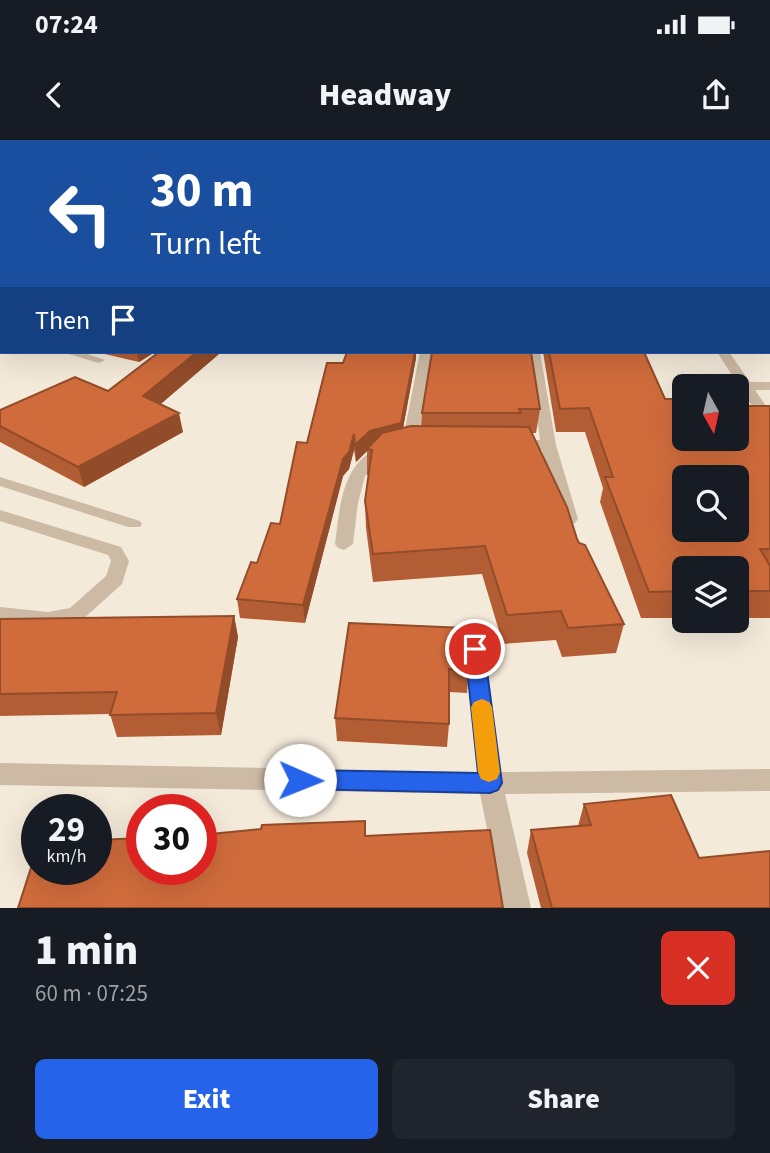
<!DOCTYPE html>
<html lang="en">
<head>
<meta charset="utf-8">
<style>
	:root { --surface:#171b24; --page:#20242c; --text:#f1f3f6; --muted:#9ea1a6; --accent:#2563eb }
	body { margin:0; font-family:"Source Sans 3",sans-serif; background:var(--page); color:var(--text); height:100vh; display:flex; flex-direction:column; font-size:26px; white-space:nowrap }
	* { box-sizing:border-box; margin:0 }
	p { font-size:23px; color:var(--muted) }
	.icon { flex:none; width:38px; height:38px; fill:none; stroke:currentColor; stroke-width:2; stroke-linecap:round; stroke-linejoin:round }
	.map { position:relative; height:768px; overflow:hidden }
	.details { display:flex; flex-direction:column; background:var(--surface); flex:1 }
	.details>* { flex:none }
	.hud { position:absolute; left:0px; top:0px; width:770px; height:214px; box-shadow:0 7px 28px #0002; background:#1a4fa0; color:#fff; overflow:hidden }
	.needle { width:46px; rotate:172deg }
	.tools { position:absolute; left:672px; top:234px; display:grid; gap:14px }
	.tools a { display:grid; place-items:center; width:77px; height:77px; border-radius:10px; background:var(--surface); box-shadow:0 7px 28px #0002; font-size:35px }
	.speed { position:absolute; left:21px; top:654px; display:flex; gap:14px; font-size:35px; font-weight:700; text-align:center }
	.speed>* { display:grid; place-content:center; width:91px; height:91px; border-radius:50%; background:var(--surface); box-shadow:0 7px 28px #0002; line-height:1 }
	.speed small { font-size:18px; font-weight:400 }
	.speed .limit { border:10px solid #d22; background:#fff; color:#111 }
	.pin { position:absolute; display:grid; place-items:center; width:60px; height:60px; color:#fff; margin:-30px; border:4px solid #fff; border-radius:50%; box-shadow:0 2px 7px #0007 }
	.me { position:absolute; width:77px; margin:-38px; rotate:91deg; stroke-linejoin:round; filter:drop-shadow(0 0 5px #0008) }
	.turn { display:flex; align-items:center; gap:24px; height:147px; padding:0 35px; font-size:32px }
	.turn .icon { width:91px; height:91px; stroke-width:2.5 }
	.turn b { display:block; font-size:49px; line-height:60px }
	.then { display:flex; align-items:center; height:66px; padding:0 35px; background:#0003; gap:14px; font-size:26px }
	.round { display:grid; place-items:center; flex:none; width:74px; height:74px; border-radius:10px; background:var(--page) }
	.head { display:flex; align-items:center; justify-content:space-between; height:119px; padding:0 35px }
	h1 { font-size:42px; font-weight:800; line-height:52px }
	.primary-button { display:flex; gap:14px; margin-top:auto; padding:14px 35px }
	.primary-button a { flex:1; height:80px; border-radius:10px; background:var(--accent); color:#fff; font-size:28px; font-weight:800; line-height:80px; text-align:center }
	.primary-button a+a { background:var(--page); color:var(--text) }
	.status { display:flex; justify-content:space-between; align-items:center; height:49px; padding:0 35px; background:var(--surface); direction:ltr }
	.status svg { height:19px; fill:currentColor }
	header { display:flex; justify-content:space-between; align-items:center; height:91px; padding:0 35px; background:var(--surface); font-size:32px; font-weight:800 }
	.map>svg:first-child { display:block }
</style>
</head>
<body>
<div class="status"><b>07:24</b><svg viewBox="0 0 49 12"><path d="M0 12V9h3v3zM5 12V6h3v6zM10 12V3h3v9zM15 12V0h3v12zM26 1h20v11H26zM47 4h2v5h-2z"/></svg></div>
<header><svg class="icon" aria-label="back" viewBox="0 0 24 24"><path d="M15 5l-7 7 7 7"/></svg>Headway<svg class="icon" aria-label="share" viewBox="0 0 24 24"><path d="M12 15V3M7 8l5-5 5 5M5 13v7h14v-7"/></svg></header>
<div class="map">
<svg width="770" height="768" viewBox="0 0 770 768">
	<rect width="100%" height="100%" fill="#f4eada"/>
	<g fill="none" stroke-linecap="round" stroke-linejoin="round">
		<path fill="#cdbaa5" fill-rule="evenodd" d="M360,0h10l-13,2z
			M0,191h2v6h-2z
			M62,212h19l24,8 -6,3z
			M0,337l140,44 2,3 -2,3h-12l-128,-41z"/>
		<path fill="#cdbaa5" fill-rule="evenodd" d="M0,41h2v4h-2z
			M2,84v6l-2,1v-6z
			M0,156h2l-2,7z
			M420,212h12l-14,88 5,4 -3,3 -10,2 -8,-5z
			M528,212h12l16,93 22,74 -3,4 -6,1 -9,-5 -18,-69h-26l-8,-5 8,-5h24z
			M717,212h12l21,30h20v8h-15l15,22v15l-5,-1z
			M386,306l8,5 -15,9 -14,16 -7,27 -5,41 -9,6 -6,-2 -3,-4c5,-38 7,-87 51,-98z
			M0,370l121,37 8,14 -7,23 -39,35 -35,7 -48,-5v-14l48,5 22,-4 36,-32 5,-15 -3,-6 -108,-34z
			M475,501l7,3 3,5 16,123 269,-3v22l-265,3 26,114h-28l-23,-114 -480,-9v-22l477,9 -12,-123 3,-5z"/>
		<path fill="#cdbaa5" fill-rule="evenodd" d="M115,0h6l-7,2z
			M139,0h6v2h-6z
			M768,90h2v6h-2z
			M0,112h2l-2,7z
			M0,128h2l-2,7z"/>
	</g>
	<path fill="#b35d34" d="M474,0h296v74h-2v-72h-293z
		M768,112h2v59h-2z
		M96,212h59l-16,10z
		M347,212h69v6l-13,70 18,-2 1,-13 118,-4 -4,24h-4l45,106 47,85 -8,29 -54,4 -6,-17 -53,4 -21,-70 -109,8 -7,-54 -1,-27 4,-25 -2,-1v-24l-11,11 -2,-12 -5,19 -6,7 -38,147 -65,-5 -3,-19 43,-75 27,-81 36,-80z
		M543,212h101l40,87 86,-33v212h-33v-49h-53v49h-43l-41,-116 3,-14 -18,-56h-29z
		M219,214l-59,50 23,28 -99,55 -84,-45v-32l108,-19z
		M234,476l4,21 -17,98 -104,2 -7,-23 -110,2v-98v1z
		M349,483l120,47 -2,23 -18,-1v32l-2,23 -110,-6 -2,-23z
		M584,664l115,54 71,50h-229l-14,-55 4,-23 47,-4z"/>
	<path fill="#924c2a" d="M27,0h22l-3,2h-23z
		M2,12v13l-2,1v-13z
		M137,212h18l-16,10z
		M197,212h22v2l-72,62 -4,-20z
		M415,212h1v6l-15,81 -34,10v2l-11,11 -1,-17z
		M179,273l4,19 -99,55 -6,-20z
		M354,294v16l-5,19 -6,7 -38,147 -2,-18 40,-146z
		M234,476l4,21 -17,98 -5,-22z"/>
	<path fill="#d06c3c" stroke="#924c2a" stroke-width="2" fill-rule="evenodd" d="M0,0h27l-4,2h-21v10l-2,1z
		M481,0h289v63h-2v-61h-280z
		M768,112h2v44h-2z
		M159,212h38l-54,44 36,17 -101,54 -78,-41v-16l75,-33 33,14z
		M347,212h68l-14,71 -31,8 -15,14 -1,-11 -5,18 -6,7 -40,146 -66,-6 14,-37 6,1 14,-40 9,1 17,-82 10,1 20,-80h16z
		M432,212h99l9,57h-21l2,4h-99z
		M549,212h95l21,47h19v40h53v-33h33v143h-10l10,17v25h-33v-22h-53v22l-35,1 -44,-115h8l-24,-69 -29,1zM684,338h53v52h-53z
		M411,286l118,1 38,80 10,32 2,4 6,2 39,79 -56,4 -7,-17 -54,4 -22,-69 -112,8 -8,-53 7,-51 -5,-1 15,-16z
		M234,476l-18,97 -106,2 7,-23 -117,2v-75z
		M349,483l116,5 4,42 -20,-1v55l-114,-6z
		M671,655l28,63 71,-7v57h-218l-21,-78 60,-5 -7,-21z
		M365,681v15l125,-6 13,78h-485l19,-59v21h59v-30l46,-2v32h59v-35l60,-6 1,-4z"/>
	<path fill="#2563eb" stroke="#184099" stroke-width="2" d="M475,502l7,2 2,5 18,134 -4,7 -8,3 -190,-4 -8,-3 -4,-6 4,-7 8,-3 178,3 -13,-124 3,-5z"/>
	<path fill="#f59e0b" d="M482,559l7,3 3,5 8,65 -3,7 -8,3 -8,-3 -3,-7 -7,-65 3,-5z"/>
</svg>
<div class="tools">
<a><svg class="needle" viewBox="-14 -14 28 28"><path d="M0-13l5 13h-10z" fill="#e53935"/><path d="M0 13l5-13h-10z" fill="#9ea1a6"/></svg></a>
<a><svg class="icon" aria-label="search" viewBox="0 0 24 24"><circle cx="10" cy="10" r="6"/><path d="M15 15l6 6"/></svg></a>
<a><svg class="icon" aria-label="layers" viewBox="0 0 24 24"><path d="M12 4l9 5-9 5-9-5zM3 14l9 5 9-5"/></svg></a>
</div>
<div class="speed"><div>29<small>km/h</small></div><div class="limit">30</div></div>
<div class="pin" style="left:475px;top:509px;background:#d93025"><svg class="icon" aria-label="arrive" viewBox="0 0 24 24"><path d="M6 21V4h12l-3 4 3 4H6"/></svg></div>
<svg class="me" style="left:300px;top:640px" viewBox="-20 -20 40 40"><circle r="19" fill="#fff"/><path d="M0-13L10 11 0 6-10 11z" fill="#2563eb"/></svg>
<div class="hud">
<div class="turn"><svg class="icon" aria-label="left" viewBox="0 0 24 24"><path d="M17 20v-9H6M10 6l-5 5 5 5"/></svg><div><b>30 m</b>Turn left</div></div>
<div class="then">Then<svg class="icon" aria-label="arrive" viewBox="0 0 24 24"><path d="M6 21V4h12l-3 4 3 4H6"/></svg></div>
</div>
</div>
<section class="details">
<div class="head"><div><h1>1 min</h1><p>60 m · 07:25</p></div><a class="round" style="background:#d93025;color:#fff"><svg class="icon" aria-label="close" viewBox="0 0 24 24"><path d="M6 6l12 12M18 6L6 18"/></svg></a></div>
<div class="primary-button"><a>Exit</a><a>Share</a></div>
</section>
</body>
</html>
